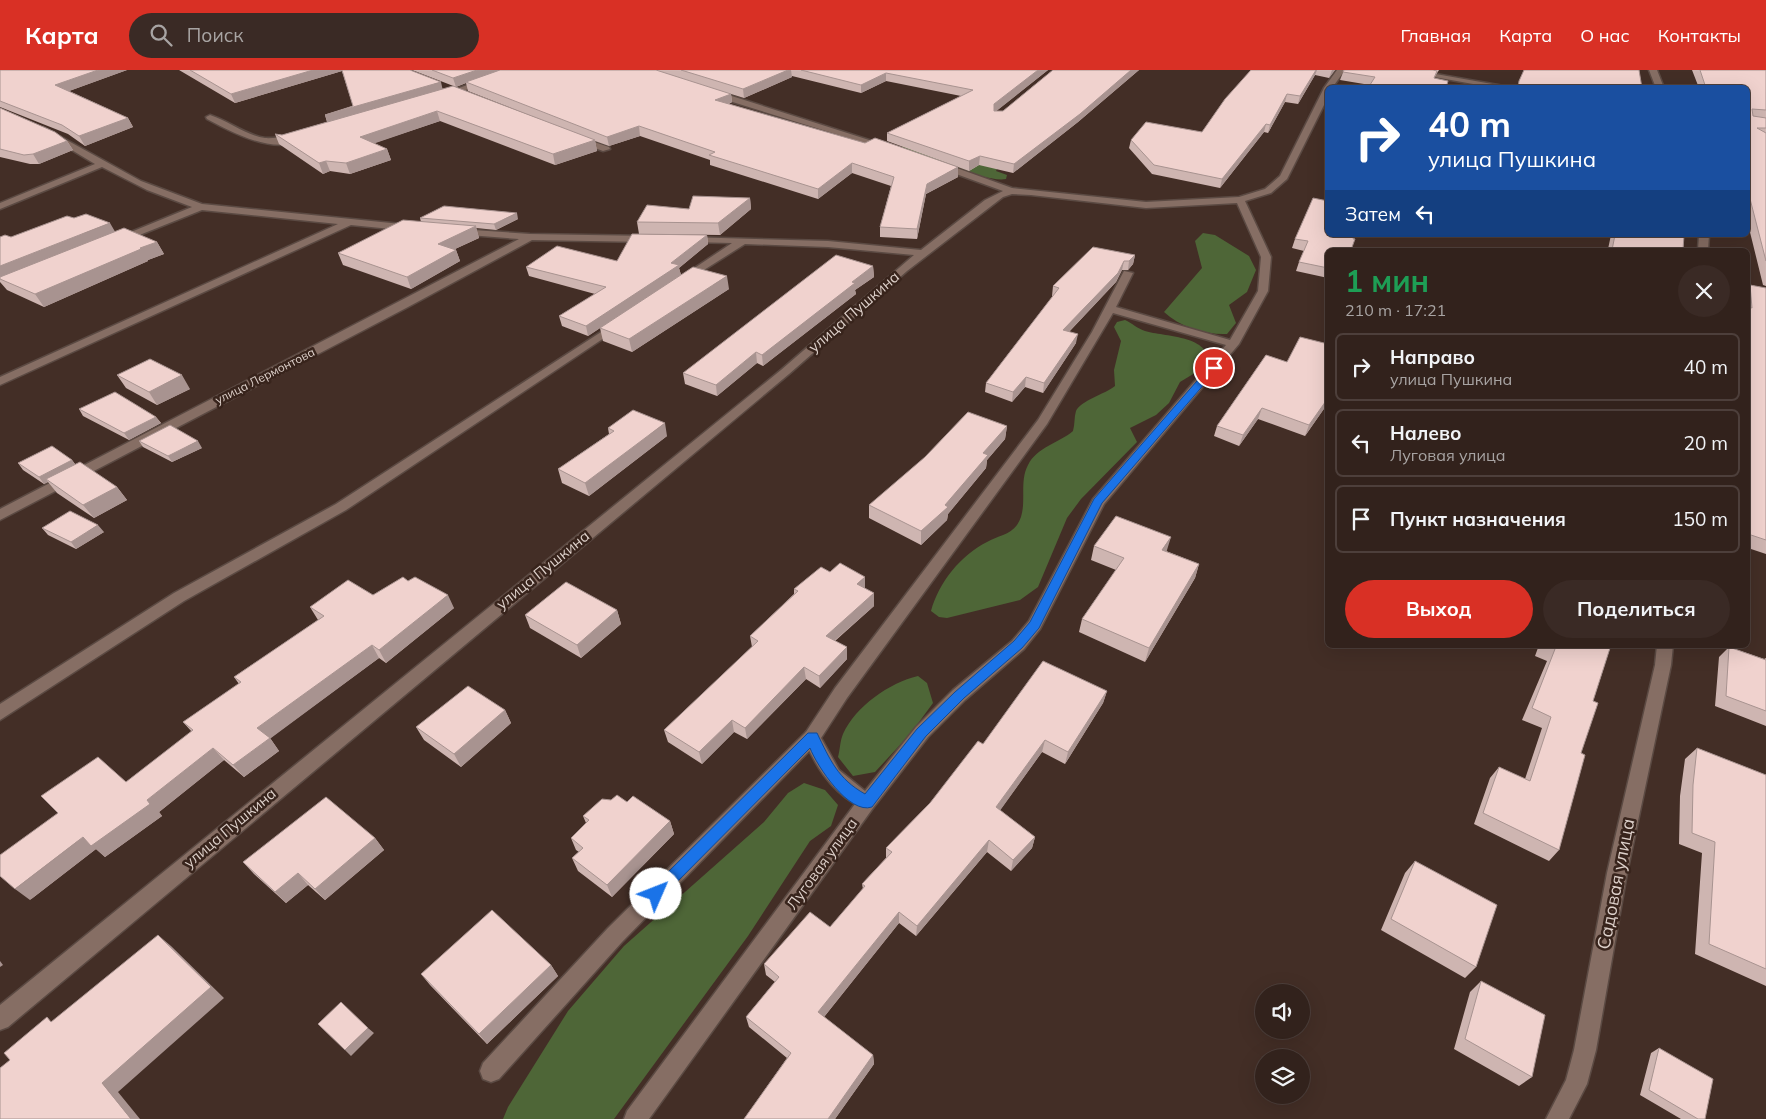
<!DOCTYPE html>
<html lang="ru">
<head>
<meta charset="utf-8">
<style>
	:root { --surface:#32221c; --page:#3a2a25; --text:#f1f3f6; --muted:#a8a4a3; --line:#4d3f3b; --accent:#d93025 }
	body { margin:0; font-family:Mulish,sans-serif; background:var(--page); color:var(--text); height:100vh; display:flex; flex-direction:column; font-size:19px; white-space:nowrap }
	* { box-sizing:border-box; margin:0 }
	p { font-size:16px; color:var(--muted) }
	.icon { flex:none; width:28px; height:28px; fill:none; stroke:currentColor; stroke-width:2; stroke-linecap:round; stroke-linejoin:round }
	.map { position:relative; flex:1; overflow:hidden }
	.drawer { position:absolute; left:1325px; top:178px; width:425px; height:400px; display:flex; flex-direction:column; background:var(--surface); border-radius:8px; box-shadow:0 5px 20px #0002,0 0 0 1px var(--line) }
	.drawer>* { flex:none }
	.guide { position:absolute; left:1325px; top:15px; width:425px; height:152px; border-radius:8px; box-shadow:0 5px 20px #0002,0 0 0 1px var(--line); background:#1a4fa0; color:#fff; overflow:hidden }
	.tools { position:absolute; left:1255px; top:914px; display:grid; gap:10px }
	.tools a { display:grid; place-items:center; width:55px; height:55px; border-radius:50%; background:var(--surface); box-shadow:0 5px 20px #0002,0 0 0 1px var(--line); font-size:25px }
	.pin { position:absolute; display:grid; place-items:center; width:42px; height:42px; color:#fff; margin:-21px; border:2px solid #fff; border-radius:50%; box-shadow:0 1px 5px #0007 }
	.me { position:absolute; width:55px; margin:-28px; rotate:46deg; stroke-linejoin:round; filter:drop-shadow(0 0 4px #0008) }
	.turn { display:flex; align-items:center; gap:18px; height:105px; padding:0 20px; font-size:22px }
	.turn .icon { width:65px; height:65px; stroke-width:2.5 }
	.turn b { display:block; font-size:35px; line-height:42px }
	.then { display:flex; align-items:center; height:48px; padding:0 20px; background:#0003; gap:10px; font-size:19px }
	.round { display:grid; place-items:center; flex:none; width:52px; height:52px; border-radius:26px; background:var(--page) }
	.head { display:flex; align-items:center; justify-content:space-between; height:85px; padding:0 20px }
	h1 { font-size:30px; font-weight:700; line-height:38px; color:#1e9e55 }
	.button { display:flex; gap:10px; margin-top:auto; padding:10px 20px }
	.button a { flex:1; height:58px; border-radius:30px; background:var(--accent); color:#fff; font-size:20px; font-weight:700; line-height:58px; text-align:center }
	.button a+a { background:var(--page); color:var(--text) }
	ul { padding:0; list-style:none }
	li { display:flex; align-items:center; gap:15px; height:68px; margin:0 10px 8px; padding:0 10px; border:2px solid var(--line); border-radius:8px }
	li div { flex:1 }
	li b { display:block; font-size:19px }
	li em { font-style:normal }
	header { display:flex; align-items:center; gap:30px; box-sizing:border-box; height:70px; padding:0 25px; background:var(--accent); color:#fff }
	header strong { font-size:24px }
	nav { display:flex; gap:28px; margin-inline-start:auto; font-size:18px }
	.search { width:350px; height:45px; background:var(--page); display:flex; align-items:center; gap:12px; box-sizing:border-box; padding:0 18px; border-radius:28px; color:var(--muted); font-size:19px }
	.map>svg:first-child { display:block }
</style>
</head>
<body>
<header>
<strong>Карта</strong>
<div class="search"><svg class="icon" aria-label="search" viewBox="0 0 24 24"><circle cx="10" cy="10" r="6"/><path d="M15 15l6 6"/></svg>Поиск</div>
<nav><a>Главная</a><a>Карта</a><a>О нас</a><a>Контакты</a></nav>
</header>
<div class="map">
<svg width="1766" height="1049" viewBox="0 0 1766 1049">
	<rect width="100%" height="100%" fill="#432e26"/>
	<path fill="#4e6637" d="M899,74l100,21 -3,6 11,4 -1,4c-20,4 -80,-23 -102,-31z
		M1203,163l12,2 34,21 7,14 -9,22 -18,13 7,18 -9,11c-21,1 -47,-7 -63,-22l38,-44 -7,-27z
		M1125,250c7,3 13,9 20,11 20,6 67,4 63,34l-28,17 -11,21 -13,12 -26,13 7,14 -56,57 -14,19 -29,69 -18,13 -73,18 -8,-1 -8,-6c8,-29 30,-56 56,-69 10,-6 23,-7 30,-17 12,-17 1,-42 11,-60 9,-18 31,-22 45,-34 2,-7 1,-14 3,-20 4,-10 29,-17 39,-25l-1,-16 7,-29 -7,-14 3,-5z
		M918,606l9,7 6,20 -22,30 -36,39 -22,4 -15,-19c2,-7 2,-16 5,-23 13,-28 46,-51 75,-58z
		M804,713l21,7 13,15 -7,21 -21,15 -62,95 -134,183h-111l5,-12 60,-96 56,-65 140,-124 24,-29z"/>
	<g fill="none" stroke-linecap="round" stroke-linejoin="round">
		<g stroke="#5b4a43" stroke-width="3">
			<path id="lane" d="M812,660l6,2 3,5 -3,5 -196,200 -123,137 -8,3 -8,-3 -3,-8 3,-8 125,-135 198,-196z"/>
		</g>
		<g stroke="#5b4a43" stroke-width="3">
			<path id="street" d="M510,0h11l-75,27 -7,-2z
				M1337,0h8l-13,18h-4v9l-41,82 -16,14 -26,8 26,56 -3,34 -29,53 -135,160 -64,125 -16,20 -59,51 -37,37 -55,71 -224,311h-25l3,-8 228,-307c-26,-16 -40,-39 -52,-67l3,-5 29,-44 203,-268 54,-88 32,-61 9,2 -17,34 114,33 28,-49 3,-34 -24,-54 -91,5 -115,-13 -19,-1 -9,3 -96,74 -118,103 -781,653 -8,3v-25l781,-635 133,-115 -86,-8 -83,-3 -60,38 -4,-1v-4l51,-34 -43,-1 -3,-1v-4l142,4 93,9 64,-50 18,-9 -66,-24 -1,-2 4,-3 72,26 134,14 93,-5 26,-8 15,-13 44,-88zM1113,243l113,32 -133,154 -64,122 -17,20 -59,49 -37,37 -51,64 -26,-21 -18,-32 26,-40 200,-274z
				M1396,0h17l102,18h-20z
				M1649,0h8l7,18h-8z
				M710,21h6l175,56 -7,2 -174,-54z
				M210,45c19,6 35,20 55,23 10,1 28,-4 35,1 -24,17 -71,-8 -93,-20l-1,-2z
				M43,57l98,54 61,23 209,21 5,3 -5,3 -60,-6 -351,160v-8l338,-153 -136,-14 -85,34 -5,-3 2,-2 78,-32 -45,-17 -45,-23 -102,42v-6l95,-39 -55,-33 -1,-2z
				M576,66l33,11 1,2 -7,2 -30,-11v-4z
				M459,159l71,5 118,2 5,3 -5,3 -116,-2 -124,67 -408,213v-11l519,-270 -63,-5 -2,-2z
				M1699,165h10l-1,15h-10z
				M618,251l4,1v4l-276,184 -162,91 -184,119v-16l174,-111 162,-89z
				M1657,575h16l-2,20 -44,208 -31,177 -9,34 -18,35h-23l20,-39 8,-30 33,-177 48,-208z"/>
		</g>
		<use href="#lane" fill="#866e64" fill-rule="evenodd"/>
		<use href="#street" fill="#866e64" fill-rule="evenodd"/>
	</g>
	<path fill="#ceb5b1" d="M0,0h127l-58,21 59,27 5,9 -48,19 -17,-12 -68,-27z
		M179,0h231l33,19 116,38 -91,-36 -2,-8 -10,4 -44,-17h636l-52,41h7l50,-41h86l-61,52 -65,51 -34,-8 -10,6 -82,-30v-8l74,-37 -75,-15 -25,12 -69,-17v1l-48,21 -13,-4 1,8 -3,2 229,73 -32,17 -9,45 -37,-2v-10l11,-41 -39,-13 -34,26 -108,-34v-5l-70,-24 -31,10 -14,-5 2,10 -42,14 -115,-44 -66,22 13,6 4,11 -41,14 -20,-3 -7,3 -44,-30 -4,-10 7,1 45,-13 -2,-7 28,-9 -11,-35 -107,32z
		M1251,0h84l-6,8 -14,-3 -17,29 -13,-2 -17,31 -4,-1 -44,56 -68,-14 -23,-26 2,-8 71,-8z
		M1344,0h95l-5,8 -64,7 -30,-5z
		M1692,0h74v216l-3,-1 -15,-61v-136h-49z
		M0,38l67,33 6,9 -34,14h-9l-30,-7z
		M750,128l1,11 -31,26 -81,-1 -2,-12 52,-13z
		M420,148l98,1 -22,11 -20,-2 3,10 -24,11 1,1 4,11 -49,28 -68,-24 -5,-12 83,-31z
		M115,162l42,10 7,12 -16,6v1l-104,46 -37,-17 -7,-8v-45h11z
		M707,165l1,9 -29,24 2,7 48,14 -97,63 -29,-11 -3,-13 -12,8 -26,-10 -3,-10 36,-22 -66,-18 -3,-9 91,-6z
		M1357,165l-3,4 -26,11v28l-32,-7 3,-9 5,-11 -12,-3 3,-9z
		M1611,165h73l-1,15h-76l1,-1z
		M1135,185l-2,9 -5,6h-6l-6,12 -47,50 7,11 -33,50 -18,-6 -13,15 -27,-10 1,-9 67,-87h-1l1,-10z
		M873,196l1,11 -19,13 1,4 -93,72 -6,-3 -40,33 -32,-12 -2,-11z
		M1750,215l16,3v266l-18,-6v-260z
		M1266,285l62,48 -23,33 -47,-17 -19,27 -25,-10 3,-10z
		M117,305l73,14 -33,16 -31,-17z
		M79,339l77,8 5,6 -32,17 -46,-24z
		M1007,356l-2,13 -18,21 -1,8 -38,46 -1,6 -26,25 -52,-27v-13z
		M608,358l59,8 -78,60 -27,-13 -4,-14 51,-35z
		M139,371l63,7 -30,14 -29,-15z
		M72,390l3,4 42,23 10,13 -33,18 -37,-25 -9,-11 -4,2 -21,-14 -5,-7z
		M42,458l62,4 -28,17 -28,-14z
		M1094,476l73,4 -1,1 33,13 -4,14 -50,84 -66,-30 3,-13 34,-49 -25,-10z
		M830,502l35,16 9,18 -39,35 12,6v12l-27,29 -14,-9 -59,60 -13,-7 -32,32 -34,-22 -4,-12 88,-83 -2,-11 44,-42v-5z
		M408,511l46,27 -68,55 -7,-5 -109,80 9,13 -35,26 -20,-17 -65,52 3,4 -57,41 -9,-8 -66,51 96,-118 66,-50 -9,-10 56,-38 -5,-7 84,-57 -8,-13 63,-12z
		M617,540l4,14 -40,34 -51,-30 -5,-13z
		M1539,575h72l-18,56 -34,149 -10,11 -75,-37 16,-46 9,-11 26,12 17,-51 -20,-8 25,-59 -12,-5z
		M1729,577l35,12 2,-1v68l-51,-20 4,-49z
		M1107,621l-4,12 -38,61 -23,-12 -42,58 35,27 -3,11 -21,23 -24,-19 -71,84 -17,-13 -75,94 49,38 1,9 -39,55h-91l43,-61 -38,-31 -3,-10 29,-35 -9,-7 -2,-11 66,-37 33,-38 -1,-5 24,-26v-10l44,-45 53,-59z
		M505,640l6,13 -50,44 -37,-27 -8,-13z
		M1697,678l69,27v211l-71,-32 7,-101 -23,-9 1,-48 5,-37z
		M611,730l16,2 43,19 4,13 -62,63 -34,-26 -6,-13 7,-6 -3,-2 -5,-12 15,-15 -3,-7z
		M375,768l9,12 -59,50 -17,-15 -22,18 -32,-29 -11,-12z
		M1415,791l61,106 -11,11 -84,-48 24,-57z
		M551,895l7,11 -71,68 -57,-59 -9,-11z
		M1481,911l51,96 -13,9 -65,-37 16,-57z
		M1659,978l46,71h-24l-41,-24 11,-42z"/>
	<path fill="#a89390" d="M98,0h29l-66,24 -6,-9z
		M313,0h29v1l-107,32 -4,-9z
		M477,0h27l-38,12v1l-10,4 -3,-9z
		M788,0h3l1,7 -48,21 -1,-9z
		M1038,0h10l-54,43v-9z
		M1131,0h8l-61,52 -65,51 1,-9z
		M1316,0h1l-2,5 -17,29 2,-8z
		M1332,0h3l-6,8z
		M886,3v8l-25,12v-8z
		M441,12l2,9 -115,33 -3,-9z
		M731,24l1,8 -16,7 -1,-9z
		M1287,24l-2,8 -17,31 2,-8z
		M437,41l3,10 -76,26 -4,-10z
		M128,48l5,9 -48,19 -6,-10z
		M1266,54l-2,8 -44,56 2,-9z
		M639,56l1,10 -31,10 -2,-9z
		M595,70l2,11 -42,14 -2,-11z
		M67,71l6,9 -34,14 -6,-10z
		M387,79l4,11 -41,14 -4,-11z
		M980,86l-1,9 -10,6v-10z
		M326,91l4,10 -7,3 -4,-11z
		M852,93v10l-34,26v-10z
		M958,97v10l-32,17 -9,45v-10l10,-45z
		M750,128l1,11 -31,26 -2,-12z
		M517,143l1,6 -22,11 -2,-6z
		M110,153l7,12 -117,44v-13z
		M476,156l3,12 -37,17 -4,-11z
		M707,165l1,9 -29,24 2,7 -93,61 -2,-10 85,-63z
		M157,172l7,12 -16,6v1l-104,46 -9,-13 105,-46z
		M456,180l4,11 -49,28 -4,-12z
		M1135,185l-2,9 -5,6 1,-9z
		M1124,191l-2,9 -6,12 -54,57 1,-9z
		M873,196l1,11 -19,13 1,4 -93,72 -1,-11 90,-73z
		M727,206l2,13 -97,63 -3,-13z
		M1078,264l-2,9 -33,50 1,-10z
		M756,282l1,11 -40,33 -1,-11z
		M182,305l8,14 -33,16 -8,-13z
		M1026,307l-1,10 -13,15 1,-10z
		M1328,328v5l-23,33 4,-11z
		M1262,338l-4,11 -19,27 4,-11z
		M156,347l5,6 -32,17 -5,-7z
		M665,353l2,13 -78,60 -4,-13z
		M1007,356l-2,13 -18,21 -1,8 -38,46 -1,6 -26,25v-14l24,-26 38,-52z
		M198,371l4,7 -30,14 -4,-6z
		M72,390l5,7 -31,12 2,3 -4,2 -5,-7z
		M117,417l10,13 -33,18 -11,-13z
		M98,455l6,7 -28,17 -5,-7z
		M1171,467l-4,13 -9,13 4,-13z
		M1199,494l-4,14 -50,84 4,-14z
		M865,507v12l-8,-5z
		M874,523v13l-48,42v-12z
		M448,525l6,13 -68,55 -7,-13z
		M617,540l4,14 -40,34 -4,-13z
		M372,575l7,13 -112,83 -10,-13z
		M847,577v12l-27,29 -1,-12z
		M804,597l2,12 -59,60 -2,-11z
		M1107,621l-4,12 -38,61 3,-12z
		M505,640l6,13 -50,44 -7,-13z
		M732,650l2,12 -32,32 -3,-12z
		M270,668l9,13 -35,26 -11,-12z
		M1045,670l-3,12 -48,67 2,-12z
		M213,678l11,12 -65,52 3,4 -57,41 -9,-8 -66,51 -15,-11 68,-52 64,-37z
		M670,751l4,13 -62,63 -5,-12z
		M1035,767l-3,11 -21,23 2,-11z
		M375,768l9,12 -59,50 -10,-11z
		M989,770l-2,12 -71,84 1,-10z
		M298,803l10,12 -22,18 -11,-11z
		M899,842v11l-79,99 -2,-10z
		M158,865l13,11 53,52 -106,94 22,27h-9l-29,-36z
		M0,891l3,4 -3,2z
		M551,895l7,11 -71,68 -8,-10z
		M368,958l6,5 -23,23 -6,-6z
		M873,985l1,9 -39,55h-7z"/>
	<path fill="#f0d2ce" stroke="#a89390" d="M0,0h98l-43,15 73,33 -49,18 -17,-11 -62,-24z
		M190,0h123l-82,24z
		M342,0h68l31,12 -116,33 28,-9z
		M432,0h45l-24,8z
		M500,0h156l75,24 -16,6 150,43 10,-5 83,29 -31,17 -10,45 -37,-2 14,-50 -42,-14 -34,26 -109,-34 6,-3 -76,-26 -32,11 -141,-55z
		M681,0h107l-45,19z
		M801,0h237l-44,34v7h9l50,-41h78l-51,44 -66,50 -34,-8 -11,5 -82,-28 86,-43 -87,-17 -25,12z
		M1251,0h65l-16,26 -13,-2 -17,31 -4,-1 -44,55 -68,-14 -23,-25 15,-18 56,10 23,-33z
		M1344,0h89l4,1 -3,7 14,3 -2,7h-78l7,-11 -32,-5z
		M1524,0h115l3,18h-124l1,-7z
		M1700,0h66v40l-14,-1 1,7 13,2v10h-9l9,5v128l-18,-70v-103h-42z
		M453,16l142,54 -42,14 -116,-43 -77,26 27,12 -41,14 -20,-2 -7,2 -44,-29 7,1z
		M0,38l55,24 12,9 -34,13 -9,1 -24,-6z
		M693,126l57,2 -32,25 -81,-1 10,-17 42,4z
		M1313,128l15,3v34h27l-2,4h2l-4,11h-23v18l-29,-6 9,-21 -13,-2z
		M444,136l73,7 -23,11 -74,-6z
		M86,144l24,9 -110,43v-29l5,-2 6,2 56,-21 7,2z
		M403,150l73,6 -38,18 18,6 -49,27 -69,-24z
		M124,158l33,14 -17,6 1,1 -106,45 -35,-15v-2z
		M632,164l75,1 -36,28 8,2 -93,61 -27,-10 47,-29 -80,-20 31,-21 60,15z
		M1615,165h69l-1,15h-76l1,-1 4,1z
		M1093,177l42,8 -6,6h-5l-6,12 -55,57 15,4 -34,49 -18,-6 -13,15 -27,-9 73,-95 -6,-2z
		M836,185l37,11 -21,16 3,1 -93,72 -6,-3 -40,33 -33,-12z
		M693,197l34,9 -98,63 -29,-11z
		M1750,215l16,3v252l-18,-6v-211l2,1 -2,-7v-10l4,1z
		M1300,267l28,7v54l-19,27 -47,-17 -19,27 -26,-9 49,-71 21,7z
		M150,289l32,16 -33,17 -32,-17z
		M115,322l41,25 -32,16 -45,-24z
		M633,340l32,13 -80,60 -27,-14 56,-38 -6,-3z
		M968,342l39,14 -24,27 5,2 -43,50 3,2 -27,24 -52,-26 56,-48z
		M170,355l28,16 -30,15 -29,-15z
		M52,376l20,14 -33,17 -21,-14z
		M80,392l37,25 -34,18 -37,-26z
		M70,441l28,14 -27,17 -29,-14z
		M1116,446l55,21 -9,13 37,14 -50,84 -67,-29 42,-61 -30,-12z
		M840,493l25,14 -8,7 17,9 -48,43 21,11 -28,29 -15,-9 -59,61 -13,-8 -33,32 -35,-22 94,-89 -8,-5 48,-45 -4,-2 27,-22 9,5z
		M403,507l5,4 7,-4 33,18 -69,55 -7,-5 -115,83 13,10 -37,27 -20,-17 -66,52 3,4 -59,42 -8,-9 -68,52 -15,-13v-21l58,-42 -17,-17 57,-39 28,25 67,-52 -10,-8 58,-40 -7,-5 90,-61 -14,-9 38,-27 25,15z
		M566,512l51,28 -40,35 -52,-30z
		M1546,575h65l-18,56 5,2 -17,50 4,2 -26,95 -76,-37 16,-46 31,14 21,-64 -19,-9 23,-59z
		M1729,577l37,13v51l-40,-15z
		M1043,591l64,30 -39,61 -23,-12 -49,67 39,30 -22,23 -24,-20 -72,86 -18,-14 -81,100 55,43 -45,64h-84l47,-66 -45,-36 33,-40 -15,-13 46,-52 20,15 35,-41 -3,-2 30,-32 -6,-4 44,-45 48,-62 5,3z
		M468,616l37,24 -51,44 -38,-27z
		M1697,678l69,27v194l-57,-25 6,-102 -23,-9 1,-48z
		M617,725l10,7 6,-6 37,25 -63,64 -35,-27 11,-10 -12,-10 18,-18 -6,-4 19,-17 9,1z
		M326,727l49,41 -60,51 -17,-16 -23,19 -32,-30z
		M1415,791l82,44 -21,62 -85,-48z
		M492,840l59,55 -72,69 -58,-60z
		M158,865l53,52 -109,96 29,36h-131v-51l10,-8 -6,-7 43,-36 4,5z
		M1481,911l64,34 -13,62 -67,-38z
		M341,932l27,26 -23,22 -27,-26z
		M1659,978l54,31 -8,40h-7l-49,-29z"/>
	<path fill="#1a73e8" stroke="#114b97" d="M1210,296l8,2 -116,135 -63,125 -17,20 -58,50 -38,38 -54,71c-23,8 -55,-41 -62,-59l-149,150 -5,3 -5,-3 -2,-4 2,-5 157,-156h9c13,27 21,46 48,61l52,-65 38,-37 59,-51 16,-19 64,-123z"/>
	<g text-anchor="middle" stroke-width="5" stroke-linejoin="round" paint-order="stroke">
		<g font-size="12" fill="#ddd0ca" stroke="#38241c">
			<text transform="translate(265 306) rotate(-27)" y="4">улица Лермонтова</text>
		</g>
		<g font-size="15" fill="#ddd0ca" stroke="#38241c">
			<text transform="translate(854 242) rotate(-41)" y="5">улица Пушкина</text>
			<text transform="translate(543 500) rotate(-39)" y="5">улица Пушкина</text>
			<text transform="translate(230 758) rotate(-40)" y="5">улица Пушкина</text>
			<text transform="translate(822 794) rotate(-54)" y="5">Луговая улица</text>
		</g>
		<g font-size="18" fill="#ddd0ca" stroke="#38241c">
			<text transform="translate(1616 814) rotate(-79)" y="6">Садовая улица</text>
		</g>
	</g>
</svg>
<div class="tools">
<a><svg class="icon" aria-label="sound" viewBox="0 0 24 24"><path d="M4 9h4l5-4v14l-5-4H4zM17 9q2 3 0 6"/></svg></a>
<a><svg class="icon" aria-label="layers" viewBox="0 0 24 24"><path d="M12 4l9 5-9 5-9-5zM3 14l9 5 9-5"/></svg></a>
</div>
<div class="pin" style="left:1214px;top:298px;background:#d93025"><svg class="icon" aria-label="arrive" viewBox="0 0 24 24"><path d="M6 21V4h12l-3 4 3 4H6"/></svg></div>
<svg class="me" style="left:656px;top:824px" viewBox="-20 -20 40 40"><circle r="19" fill="#fff"/><path d="M0-13L10 11 0 6-10 11z" fill="#1a73e8"/></svg>
<div class="guide">
<div class="turn"><svg class="icon" aria-label="right" viewBox="0 0 24 24"><path d="M7 20v-9h11M14 6l5 5-5 5"/></svg><div><b>40 m</b>улица Пушкина</div></div>
<div class="then">Затем<svg class="icon" aria-label="left" viewBox="0 0 24 24"><path d="M17 20v-9H6M10 6l-5 5 5 5"/></svg></div>
</div>
<section class="drawer">
<div class="head"><div><h1>1 мин</h1><p>210 m · 17:21</p></div><a class="round"><svg class="icon" aria-label="close" viewBox="0 0 24 24"><path d="M6 6l12 12M18 6L6 18"/></svg></a></div>
<ul>
<li><svg class="icon" aria-label="right" viewBox="0 0 24 24"><path d="M7 20v-9h11M14 6l5 5-5 5"/></svg><div><b>Направо</b><p>улица Пушкина</p></div><em>40 m</em></li>
<li><svg class="icon" aria-label="left" viewBox="0 0 24 24"><path d="M17 20v-9H6M10 6l-5 5 5 5"/></svg><div><b>Налево</b><p>Луговая улица</p></div><em>20 m</em></li>
<li><svg class="icon" aria-label="arrive" viewBox="0 0 24 24"><path d="M6 21V4h12l-3 4 3 4H6"/></svg><div><b>Пункт назначения</b></div><em>150 m</em></li>
</ul>
<div class="button"><a>Выход</a><a>Поделиться</a></div>
</section>
</div>
</body>
</html>
